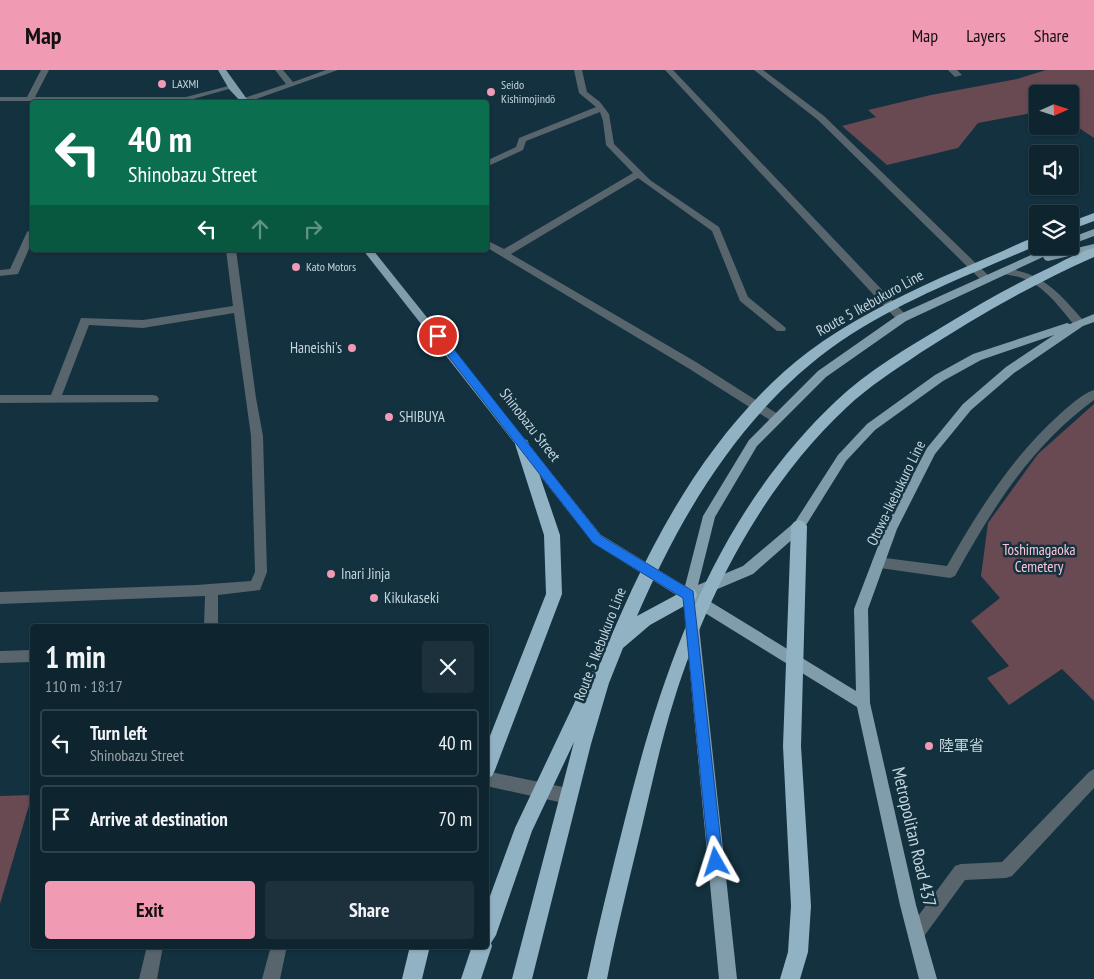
<!DOCTYPE html>
<html lang="en">
<head>
<meta charset="utf-8">
<style>
	:root { --surface:#0e252f; --page:#1c313b; --text:#f1f3f6; --muted:#9ba5aa; --line:#2e424b; --accent:#f19ab4 }
	body { margin:0; font-family:"PT Sans Narrow","Noto Sans JP",sans-serif; background:var(--page); color:var(--text); height:100vh; display:flex; flex-direction:column; font-size:19px; white-space:nowrap }
	* { box-sizing:border-box; margin:0 }
	p { font-size:16px; color:var(--muted) }
	.icon { flex:none; width:28px; height:28px; fill:none; stroke:currentColor; stroke-width:2; stroke-linecap:round; stroke-linejoin:round }
	.map { position:relative; flex:1; overflow:hidden }
	.sheet { position:absolute; left:30px; top:554px; width:459px; height:325px; display:flex; flex-direction:column; background:var(--surface); border-radius:5px; box-shadow:0 1px 4px #0004,0 0 0 1px var(--line) }
	.sheet>* { flex:none }
	.top-card { position:absolute; left:30px; top:30px; width:459px; height:152px; border-radius:5px; box-shadow:0 1px 4px #0004,0 0 0 1px var(--line); background:#0b6e4f; color:#fff; overflow:hidden }
	.needle { width:32px; rotate:87deg }
	.fabs { position:absolute; left:1029px; top:15px; display:grid; gap:10px }
	.fabs a { display:grid; place-items:center; width:50px; height:50px; border-radius:5px; background:var(--surface); box-shadow:0 1px 4px #0004,0 0 0 1px var(--line); font-size:25px }
	.pin { position:absolute; display:grid; place-items:center; width:42px; height:42px; color:#fff; margin:-21px; border:2px solid #fff; border-radius:50%; box-shadow:0 1px 5px #0007 }
	.me { position:absolute; width:55px; margin:-28px; rotate:354deg; stroke-linejoin:round; filter:drop-shadow(0 0 4px #0008) }
	.turn { display:flex; align-items:center; gap:18px; height:105px; padding:0 15px; font-size:22px }
	.turn .icon { width:65px; height:65px; stroke-width:2.5 }
	.turn b { display:block; font-size:35px; line-height:42px }
	.lanes { display:flex; align-items:center; height:48px; padding:0 15px; background:#0003; justify-content:center; gap:25px; direction:ltr }
	.lanes .off { opacity:.35 }
	.round { display:grid; place-items:center; flex:none; width:52px; height:52px; border-radius:5px; background:var(--page) }
	.summary { display:flex; align-items:center; justify-content:space-between; height:85px; padding:0 15px }
	h1 { font-size:30px; font-weight:600; line-height:38px }
	.cta { display:flex; gap:10px; margin-top:auto; padding:10px 15px }
	.cta a { flex:1; height:58px; border-radius:5px; background:var(--accent); color:#111; font-size:20px; font-weight:600; line-height:58px; text-align:center }
	.cta a+a { background:var(--page); color:var(--text) }
	ul { padding:0; list-style:none }
	li { display:flex; align-items:center; gap:15px; height:68px; margin:0 10px 8px; padding:0 5px; border:2px solid var(--line); border-radius:5px }
	li div { flex:1 }
	li b { display:block; font-size:19px }
	li em { font-style:normal }
	header { display:flex; align-items:center; gap:30px; box-sizing:border-box; height:70px; padding:0 25px; background:var(--accent); color:#111 }
	header strong { font-size:24px }
	nav { display:flex; gap:28px; margin-inline-start:auto; font-size:18px }
	.map>svg:first-child { display:block }
</style>
</head>
<body>
<header>
<strong>Map</strong>
<nav><a>Map</a><a>Layers</a><a>Share</a></nav>
</header>
<div class="map">
<svg width="1094" height="909" viewBox="0 0 1094 909">
	<rect width="100%" height="100%" fill="#13313f"/>
	<path fill="#694952" d="M1046,0h48v68l-24,-16v-28h-32l-1,18 -59,11 -20,25 -71,17 -45,-39 34,-9 -8,-7 63,-15 86,-16z
		M1094,334v297l-32,-32 -53,36 -22,-27 22,-12 -38,-45 29,-23 -19,-22 7,-53 50,-69z
		M32,725l-32,109v-108z"/>
	<g fill="none" stroke-linecap="round" stroke-linejoin="round">
		<path fill="#58656c" fill-rule="evenodd" d="M41,0h8l-14,27h151l46,-12 4,2 -50,14h-186v-4h27z
			M275,0h8l10,12 33,-12h12l-90,32h-7v-3l45,-15z
			M574,0h8l5,22 13,10 9,12 5,30 36,36 69,47 29,70 38,31 -1,3h-8l-37,-30 -28,-70 -74,-53 -127,76 185,108 85,54 2,3 -2,3h-8l-85,-54 -202,-121v-7l18,9 129,-76 -27,-28 -3,-24 -3,-9 -74,29 -3,9 -37,17v-6l30,-14 3,-9 77,-31 -17,-14z
			M665,0h8l233,245 1,3 -1,3h-8z
			M754,0h9l61,46 166,161v4h-8l-164,-161z
			M948,0h9l5,5 -7,2z
			M32,159v13l-14,32 -18,2v-6l10,-1 17,-37z
			M226,180h10l20,148 7,38 4,136 -7,18 -42,5v31h-14l1,-30 -205,8v-12l196,-7 55,-4 4,-9 -4,-136 -17,-123 -91,15 -54,-3 -27,70h91l4,1 2,3 -2,3 -157,1v-8h51l30,-77 62,2 90,-14z
			M1002,198c40,4 56,24 81,52l1,3 -1,3h-8c-15,-18 -30,-40 -53,-48 -8,-3 -16,-3 -24,-5l-1,-2z
			M1094,320v10c-63,46 -102,109 -139,176l-5,2 -77,-11 -1,-4 1,-4 5,-2 69,9c31,-55 65,-109 113,-152 9,-8 22,-20 34,-24z
			M32,580v12l-32,1v-12z
			M1094,699v19l-82,88 -6,2 -41,2 -43,59 -6,2 -6,-2 -2,-6 2,-6 45,-61 6,-2 41,-2 87,-90z
			M486,701l82,17 5,3 3,5 -3,5 -5,3 -82,-18z
			M147,876h16l-6,33h-18z
			M271,876h16l-7,33h-18z"/>
		<path fill="#819dab" fill-rule="evenodd" d="M218,0h8l23,32h-8l-12,-13z
			M1094,159v7l-24,9v-7z
			M1094,174v6l-46,11 -3,-1 -2,-3 -137,64 -80,56 -69,69 -42,71 -17,68 45,-19 52,-44 43,-67 29,-31 68,-49 38,-21 94,-31 3,1 24,-10v8l-11,4 -69,47 -43,37 -36,44 -38,75 -29,80 2,94 46,202 21,74h-18l-19,-74 -43,-198 -160,-99 40,371h-18l-36,-380 -90,-56 -230,-293h10l228,285 84,51 18,-70 46,-76 69,-69 80,-56 153,-69h14l-14,8zM1054,265l-48,32 -43,37 -36,44 -42,80 -31,81 2,82 -155,-95 52,-22 50,-44 43,-69 29,-31 68,-49 38,-21z"/>
		<path fill="#91b2c3" fill-rule="evenodd" d="M1094,143v8l-24,9v-8z
			M1038,166v9c-67,29 -136,55 -197,96 -97,67 -158,169 -204,275l52,-28 6,2 2,5 -2,5 -45,25 -27,23 -14,35 -18,61 -59,235h-20l62,-237 -42,89 -36,104 -5,8 1,3 -11,33h-20l11,-33h14v-39l29,-79 74,-156 8,-1c47,-118 108,-240 211,-319 40,-30 86,-53 132,-74 21,-9 42,-18 63,-27 11,-5 23,-11 35,-15z
			M1094,178v9c-61,27 -118,60 -174,96 -25,17 -52,34 -74,55 -83,78 -138,184 -172,292 -13,41 -22,84 -32,126 -12,51 -25,101 -35,153h-20c11,-53 24,-104 37,-156 39,-157 91,-307 211,-421 32,-31 74,-55 112,-78 34,-21 68,-40 104,-57 14,-7 28,-15 43,-19z
			M522,368l5,2 2,4 31,91 2,59 -67,176 -3,6 -6,3v-33l60,-152 -2,-59 -29,-91 2,-4z
			M799,450l5,2 3,4 -6,220 10,160 -3,46 -8,27h-20l8,-27 3,-46 -8,-160 8,-220 3,-4z
			M410,876h20l-8,33h-20z"/>
	</g>
	<path fill="#1a73e8" stroke="#114b97" d="M438,263l4,1 159,202 92,55 30,271 -2,5 -5,2 -5,-2 -2,-5 -26,-264 -90,-55 -158,-204v-5z"/>
	<g fill="#f19ab4" stroke="#13313f" stroke-width="2">
		<circle cx="162" cy="14" r="5"/>
		<circle cx="491" cy="22" r="5"/>
		<circle cx="296" cy="197" r="5"/>
		<circle cx="352" cy="278" r="5"/>
		<circle cx="389" cy="347" r="5"/>
		<circle cx="331" cy="504" r="5"/>
		<circle cx="374" cy="528" r="5"/>
		<circle cx="929" cy="676" r="5"/>
	</g>
	<g text-anchor="middle" stroke-width="5" stroke-linejoin="round" paint-order="stroke">
		<g font-size="12" fill="#c4d5dd" stroke="#13313f" text-anchor="start">
			<text x="172" y="18">LAXMI</text>
			<text x="501" y="19">Seido<tspan x="501" dy="14">Kishimojindō</tspan></text>
			<text x="306" y="201">Kato Motors</text>
		</g>
		<g font-size="15" fill="#c4d5dd" stroke="#13313f">
			<text transform="translate(870 233) rotate(-29)" y="5">Route 5 Ikebukuro Line</text>
			<text transform="translate(530 355) rotate(52)" y="5">Shinobazu Street</text>
			<text transform="translate(896 423) rotate(-64)" y="5">Otowa-Ikebukuro Line</text>
			<text transform="translate(600 574) rotate(-69)" y="5">Route 5 Ikebukuro Line</text>
		</g>
		<g font-size="15" fill="#c4d5dd" stroke="#13313f" text-anchor="start">
			<text x="342" y="283" text-anchor="end">Haneishi's</text>
			<text x="399" y="352">SHIBUYA</text>
			<text x="341" y="509">Inari Jinja</text>
			<text x="384" y="533">Kikukaseki</text>
			<text x="939" y="681">陸軍省</text>
		</g>
		<g font-size="15" fill="#fcc5d4" stroke="#13313f">
			<text x="1039" y="485">Toshimagaoka<tspan x="1039" dy="17">Cemetery</tspan></text>
		</g>
		<g font-size="18" fill="#c4d5dd" stroke="#13313f">
			<text transform="translate(914 767) rotate(77)" y="6">Metropolitan Road 437</text>
		</g>
	</g>
</svg>
<div class="fabs">
<a><svg class="needle" viewBox="-14 -14 28 28"><path d="M0-13l5 13h-10z" fill="#e53935"/><path d="M0 13l5-13h-10z" fill="#9ba5aa"/></svg></a>
<a><svg class="icon" aria-label="sound" viewBox="0 0 24 24"><path d="M4 9h4l5-4v14l-5-4H4zM17 9q2 3 0 6"/></svg></a>
<a><svg class="icon" aria-label="layers" viewBox="0 0 24 24"><path d="M12 4l9 5-9 5-9-5zM3 14l9 5 9-5"/></svg></a>
</div>
<div class="pin" style="left:438px;top:266px;background:#d93025"><svg class="icon" aria-label="arrive" viewBox="0 0 24 24"><path d="M6 21V4h12l-3 4 3 4H6"/></svg></div>
<svg class="me" style="left:716px;top:792px" viewBox="-20 -20 40 40"><path d="M0-17L14 15 0 8-14 15z" fill="#1a73e8" stroke="#fff" stroke-width="4"/></svg>
<div class="top-card">
<div class="turn"><svg class="icon" aria-label="left" viewBox="0 0 24 24"><path d="M17 20v-9H6M10 6l-5 5 5 5"/></svg><div><b>40 m</b>Shinobazu Street</div></div>
<div class="lanes"><svg class="icon" aria-label="left" viewBox="0 0 24 24"><path d="M17 20v-9H6M10 6l-5 5 5 5"/></svg><svg class="icon off" aria-label="ahead" viewBox="0 0 24 24"><path d="M12 20V5M6 11l6-6 6 6"/></svg><svg class="icon off" aria-label="right" viewBox="0 0 24 24"><path d="M7 20v-9h11M14 6l5 5-5 5"/></svg></div>
</div>
<section class="sheet">
<div class="summary"><div><h1>1 min</h1><p>110 m · 18:17</p></div><a class="round"><svg class="icon" aria-label="close" viewBox="0 0 24 24"><path d="M6 6l12 12M18 6L6 18"/></svg></a></div>
<ul>
<li><svg class="icon" aria-label="left" viewBox="0 0 24 24"><path d="M17 20v-9H6M10 6l-5 5 5 5"/></svg><div><b>Turn left</b><p>Shinobazu Street</p></div><em>40 m</em></li>
<li><svg class="icon" aria-label="arrive" viewBox="0 0 24 24"><path d="M6 21V4h12l-3 4 3 4H6"/></svg><div><b>Arrive at destination</b></div><em>70 m</em></li>
</ul>
<div class="cta"><a>Exit</a><a>Share</a></div>
</section>
</div>
</body>
</html>
